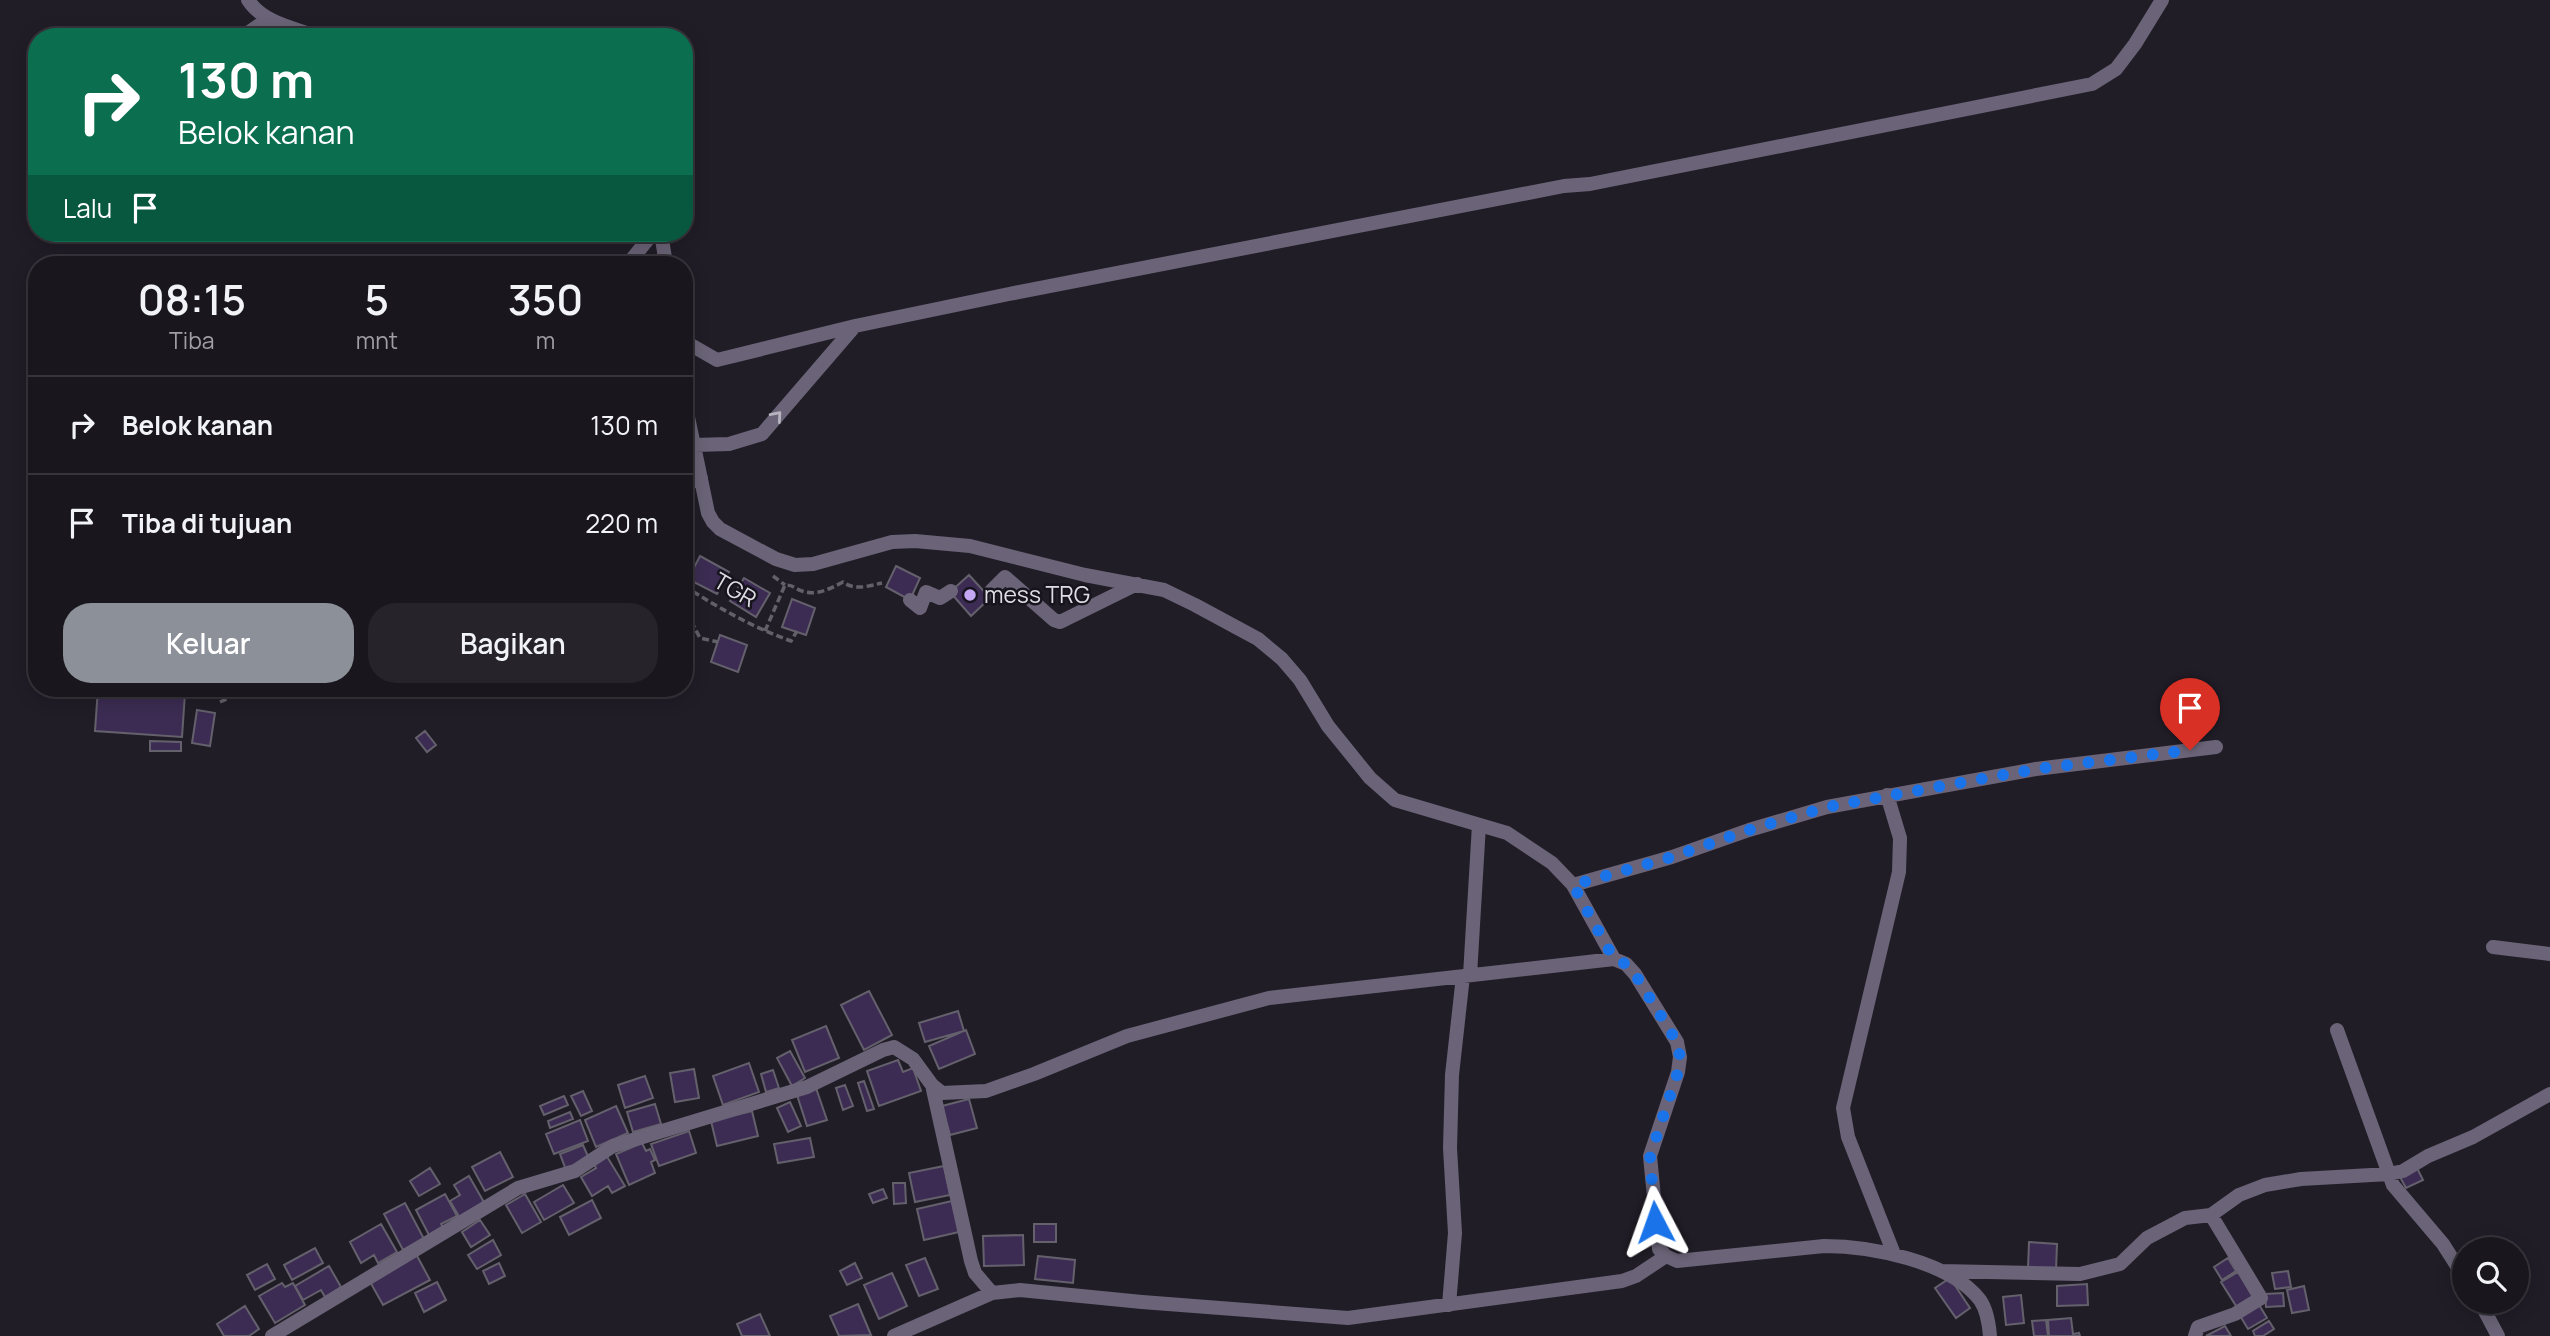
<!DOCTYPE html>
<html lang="id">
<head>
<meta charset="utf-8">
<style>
	:root { --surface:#19161d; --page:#26232a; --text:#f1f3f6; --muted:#9f9fa4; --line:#37353b; --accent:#8c9099 }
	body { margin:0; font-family:Manrope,sans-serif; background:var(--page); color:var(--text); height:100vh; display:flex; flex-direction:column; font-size:26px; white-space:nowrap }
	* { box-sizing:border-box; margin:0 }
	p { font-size:23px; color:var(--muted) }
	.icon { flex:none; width:38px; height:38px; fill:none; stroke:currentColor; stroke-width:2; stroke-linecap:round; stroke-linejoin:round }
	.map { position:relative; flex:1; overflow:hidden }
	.side { position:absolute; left:28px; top:256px; width:665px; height:441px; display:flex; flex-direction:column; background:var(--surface); border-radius:28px; box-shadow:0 4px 18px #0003,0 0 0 2px var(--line) }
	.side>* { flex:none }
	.guide { position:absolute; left:28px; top:28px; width:665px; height:214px; border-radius:28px; box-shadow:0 4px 18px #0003,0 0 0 2px var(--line); background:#0b6e4f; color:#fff; overflow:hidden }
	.buttons { position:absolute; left:2452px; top:1237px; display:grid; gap:14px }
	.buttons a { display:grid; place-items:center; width:77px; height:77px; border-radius:50%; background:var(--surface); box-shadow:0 4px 18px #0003,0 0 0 2px var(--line); font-size:35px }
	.pin { position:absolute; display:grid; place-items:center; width:60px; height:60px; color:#fff; margin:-72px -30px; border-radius:50% 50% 50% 0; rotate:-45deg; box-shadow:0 0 7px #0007 }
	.pin .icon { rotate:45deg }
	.me { position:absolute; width:77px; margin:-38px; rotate:356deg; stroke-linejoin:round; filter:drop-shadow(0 0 5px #0008) }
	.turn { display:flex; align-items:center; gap:24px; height:147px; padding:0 35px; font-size:32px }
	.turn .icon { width:91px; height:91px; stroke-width:2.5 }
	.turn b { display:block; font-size:49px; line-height:60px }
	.then { display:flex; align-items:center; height:66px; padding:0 35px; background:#0003; gap:14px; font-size:26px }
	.eta { display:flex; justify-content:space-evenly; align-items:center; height:119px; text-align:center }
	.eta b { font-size:42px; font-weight:600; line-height:49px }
	.button { display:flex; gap:14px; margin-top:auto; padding:14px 35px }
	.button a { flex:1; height:80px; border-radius:28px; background:var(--accent); color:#fff; font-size:28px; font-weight:600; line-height:80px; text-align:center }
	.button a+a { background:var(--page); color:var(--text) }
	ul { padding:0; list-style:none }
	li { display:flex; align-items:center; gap:21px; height:98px; padding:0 35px; border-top:2px solid var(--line) }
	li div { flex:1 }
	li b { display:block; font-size:26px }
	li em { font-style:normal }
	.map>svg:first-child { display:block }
</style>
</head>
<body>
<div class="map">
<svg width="2550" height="1336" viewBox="0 0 2550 1336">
	<rect width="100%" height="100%" fill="#211d27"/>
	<path fill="#3c2c53" stroke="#64606c" stroke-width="2" d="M700,556l29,16 -12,22 -29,-15z
		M896,566l24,12 -10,22 -24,-13z
		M969,575l21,23 -19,18 -21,-24z
		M744,578l26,15 -14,24 -26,-16z
		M792,599l23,9 -9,27 -24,-8z
		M720,635l27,10 -9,27 -27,-10z
		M98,688l87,5 -3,44 -87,-6z
		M197,710l18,3 -5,33 -18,-3z
		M425,731l11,14 -9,7 -11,-14z
		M150,741l31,1v9h-31z
		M869,991l23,44 -28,15 -23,-45z
		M958,1011l6,20 -39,11 -6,-19z
		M826,1026l13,32 -34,14 -13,-32z
		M966,1030l9,24 -36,15 -10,-23z
		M790,1051l15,27 -13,8 -15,-28z
		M898,1060l5,12 10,-4 8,23 -42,15 -12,-35z
		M749,1063l10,29 -36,13 -10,-29z
		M694,1069l5,29 -24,4 -5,-29z
		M773,1070l6,18 -13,4 -5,-18z
		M645,1076l8,22 -28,10 -7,-23z
		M864,1081l10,28 -7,2 -9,-28z
		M845,1085l8,21 -10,4 -7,-22z
		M816,1088l11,32 -20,6 -10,-31z
		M583,1091l9,20 -11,5 -10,-20z
		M564,1096l4,9 -24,10 -4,-9z
		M969,1099l8,29 -27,7 -8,-29z
		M790,1102l11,24 -13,6 -11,-24z
		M655,1104l6,20 -28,8 -6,-20z
		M616,1106l12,27 -32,14 -11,-27z
		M752,1111l6,25 -41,10 -6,-25z
		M570,1112l3,7 -23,9 -2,-7z
		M580,1120l8,21 -34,13 -8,-20z
		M689,1131l7,22 -37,13 -8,-22z
		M810,1138l4,19 -36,6 -4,-19z
		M642,1143l4,8 4,-2 5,11 -4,2 4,11 -26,12 -13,-31z
		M583,1145l7,16 -24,9 -6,-16z
		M500,1152l13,25 -28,14 -13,-24z
		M606,1155l19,31 -13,7 -4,-7 -16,10 -11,-19 15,-9 -3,-6z
		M944,1166l6,29 -35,7 -6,-29z
		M430,1168l10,16 -21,12 -9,-15z
		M2417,1168l6,12 -17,8 -6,-11z
		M469,1176l16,28 -25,14 -10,-17 10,-6 -6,-10z
		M893,1183h12l1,20 -12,1z
		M563,1185l11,18 -30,17 -10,-18z
		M883,1189l4,9 -14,5 -4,-9z
		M445,1194l12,22 -16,8 3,5 -14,8 -14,-27z
		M525,1194l16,28 -19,11 -16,-28z
		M592,1200l9,18 -32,17 -9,-18z
		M952,1201l7,31 -35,8 -7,-31z
		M405,1203l19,36 -21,11 -19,-36z
		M480,1220l10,15 -19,12 -9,-15z
		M381,1224l16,28 -19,11 -4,-8 -13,8 -11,-21z
		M1034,1224h22v18h-22z
		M1023,1235l1,30 -40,1 -1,-30z
		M493,1240l8,15 -24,14 -9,-14z
		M2029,1242l28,2 -1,26 -28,-2z
		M315,1248l8,15 -31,17 -8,-15z
		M416,1254l14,26 -47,25 -14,-25z
		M1038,1256l37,4 -2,23 -38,-4z
		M925,1258l13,31 -19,7 -13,-31z
		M2228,1258l8,13 -14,9 -8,-13z
		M499,1263l6,13 -16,8 -6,-13z
		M855,1263l7,15 -15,7 -7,-14z
		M267,1264l8,15 -20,11 -8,-15z
		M329,1266l12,21 -16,10 -4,-7 -18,10 -8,-14z
		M2288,1271l3,16 -16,2 -3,-16z
		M2238,1272l16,27 -16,10 -17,-27z
		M892,1273l15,33 -28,13 -15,-34z
		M1950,1278l20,30 -14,10 -21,-30z
		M437,1282l9,18 -22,12 -9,-19z
		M282,1283l3,4 8,-4 12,22 -30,18 -16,-27z
		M2087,1284l1,21 -31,1v-20z
		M2304,1286l5,24 -17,3 -5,-23z
		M2283,1293l1,13 -18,1 -1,-13z
		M2021,1295l3,28 -18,2 -3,-28z
		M2258,1303l9,15 -19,11 -9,-15z
		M858,1304l13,31 -32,1 -9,-20z
		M245,1306l14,23 -10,7h-25l-7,-12z
		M760,1314l10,22h-28l-5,-12z
		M2071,1318l2,16 6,-1 1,3h-31l-1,-16z
		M2046,1320l2,16h-14l-2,-15z
		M2269,1321l5,8 -11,7h-8l-2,-5z
		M2225,1326l6,10h-25z"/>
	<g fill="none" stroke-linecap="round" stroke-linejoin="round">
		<path stroke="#646069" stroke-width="3.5" stroke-dasharray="7 3.5" stroke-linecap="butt" d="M773,576l12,9
			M684,586c35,22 68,41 107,55l6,-10
			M684,614l6,5 10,19 18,4
			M765,631l20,-46c9,0 10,4 17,6 16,5 27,-2 41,-9 12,9 25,4 39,1
			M220,702l11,-5 8,-9"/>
		<path stroke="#6b6478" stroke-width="14" d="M248,0c15,23 46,28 71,37
			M242,37l26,-18
			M661,233l5,31
			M628,264l25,-31
			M684,341l33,19 138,-34 154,-32 555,-108 26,-2 502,-100 24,-15 19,-25 27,-44
			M684,398l24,115 5,9 7,7 56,30 19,6 18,-1 79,-22 23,-1 55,5 115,29 79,15 31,15 63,34 24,20 18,21 28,46 42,52 25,22 112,33 45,30 21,22 41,74
			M694,445l35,-1 33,-10 93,-108
			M684,485l17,-7
			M991,591l14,-14 49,43 6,2 77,-38
			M910,600l10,8 6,-16 14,6 11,-7
			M1887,795l13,43 -1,34 -56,236 5,29 46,117
			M1573,885l99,-28 77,-27 78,-23 209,-38 180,-22
			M2493,947l57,7
			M1470,975l9,-150
			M2337,1030l56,155 50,59 21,33
			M932,1085l39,176 4,12 17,20
			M1941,1271l139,3 40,-10 27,-26 38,-20 26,-3 28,-20 26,-10 36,-6 88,-5 14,-3 25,-15 45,-19 77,-43
			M2480,1302l18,34
			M1449,1305l6,-72 -5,-85 2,-73 11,-99
			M272,1336l246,-148 57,-17 38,-25 194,-59 76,-37 11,-3 19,12 19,26 10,8 44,-2 48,-17 93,-38 142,-38 345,-39 12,5 9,10 42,68 3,15 -2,15 -28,84 9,93 7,7 11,5 147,-15c46,0 126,15 156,54 7,10 9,24 10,36
			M894,1336l98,-43 28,-3 122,12 206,16 274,-37 14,-5 30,-20
			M2195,1336l3,-9 37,-13 26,-16 -50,-83"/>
	</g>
	<defs><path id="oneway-chevron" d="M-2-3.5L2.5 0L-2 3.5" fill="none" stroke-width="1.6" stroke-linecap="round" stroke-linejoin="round" transform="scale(1.75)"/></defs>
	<use stroke="#b6b3be" href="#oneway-chevron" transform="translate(777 416) rotate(-49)"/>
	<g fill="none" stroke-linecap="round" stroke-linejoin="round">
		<path stroke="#1a73e8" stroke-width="12" stroke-dasharray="0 21.6" d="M1655,1222l-5,-66 28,-84 2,-15 -3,-15 -42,-68 -9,-10 -12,-5 -41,-74 99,-28 77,-27 78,-23 209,-38 154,-19"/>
	</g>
	<circle fill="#c3a7f2" stroke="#17141e" stroke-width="2.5" cx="970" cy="595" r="7"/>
	<g text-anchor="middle" stroke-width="5" stroke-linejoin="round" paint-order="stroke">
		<g font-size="23" fill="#dfdde4" stroke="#17141e">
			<text transform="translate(735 590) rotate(30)" y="8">TGR</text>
		</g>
		<g font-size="23" fill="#dfdde4" stroke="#17141e" text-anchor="start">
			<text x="984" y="603">mess TRG</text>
		</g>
	</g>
</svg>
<div class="buttons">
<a><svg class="icon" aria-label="search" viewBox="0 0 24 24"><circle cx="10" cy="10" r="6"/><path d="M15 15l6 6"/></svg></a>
</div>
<div class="pin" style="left:2190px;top:750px;background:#d93025"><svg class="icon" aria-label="arrive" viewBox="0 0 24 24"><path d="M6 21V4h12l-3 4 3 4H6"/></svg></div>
<svg class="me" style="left:1655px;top:1222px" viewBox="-20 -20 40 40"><path d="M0-17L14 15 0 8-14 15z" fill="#1a73e8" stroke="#fff" stroke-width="4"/></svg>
<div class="guide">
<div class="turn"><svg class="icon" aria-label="right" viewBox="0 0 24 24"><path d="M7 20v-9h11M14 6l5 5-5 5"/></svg><div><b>130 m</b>Belok kanan</div></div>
<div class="then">Lalu<svg class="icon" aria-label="arrive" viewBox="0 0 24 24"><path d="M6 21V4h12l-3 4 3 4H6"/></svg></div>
</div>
<section class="side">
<div class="eta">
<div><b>08:15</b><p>Tiba</p></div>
<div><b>5</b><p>mnt</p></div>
<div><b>350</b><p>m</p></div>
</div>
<ul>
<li><svg class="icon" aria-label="right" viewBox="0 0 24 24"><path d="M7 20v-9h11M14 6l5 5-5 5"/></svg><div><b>Belok kanan</b></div><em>130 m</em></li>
<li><svg class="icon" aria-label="arrive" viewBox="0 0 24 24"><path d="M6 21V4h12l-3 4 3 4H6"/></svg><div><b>Tiba di tujuan</b></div><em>220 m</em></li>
</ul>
<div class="button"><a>Keluar</a><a>Bagikan</a></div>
</section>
</div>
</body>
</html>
